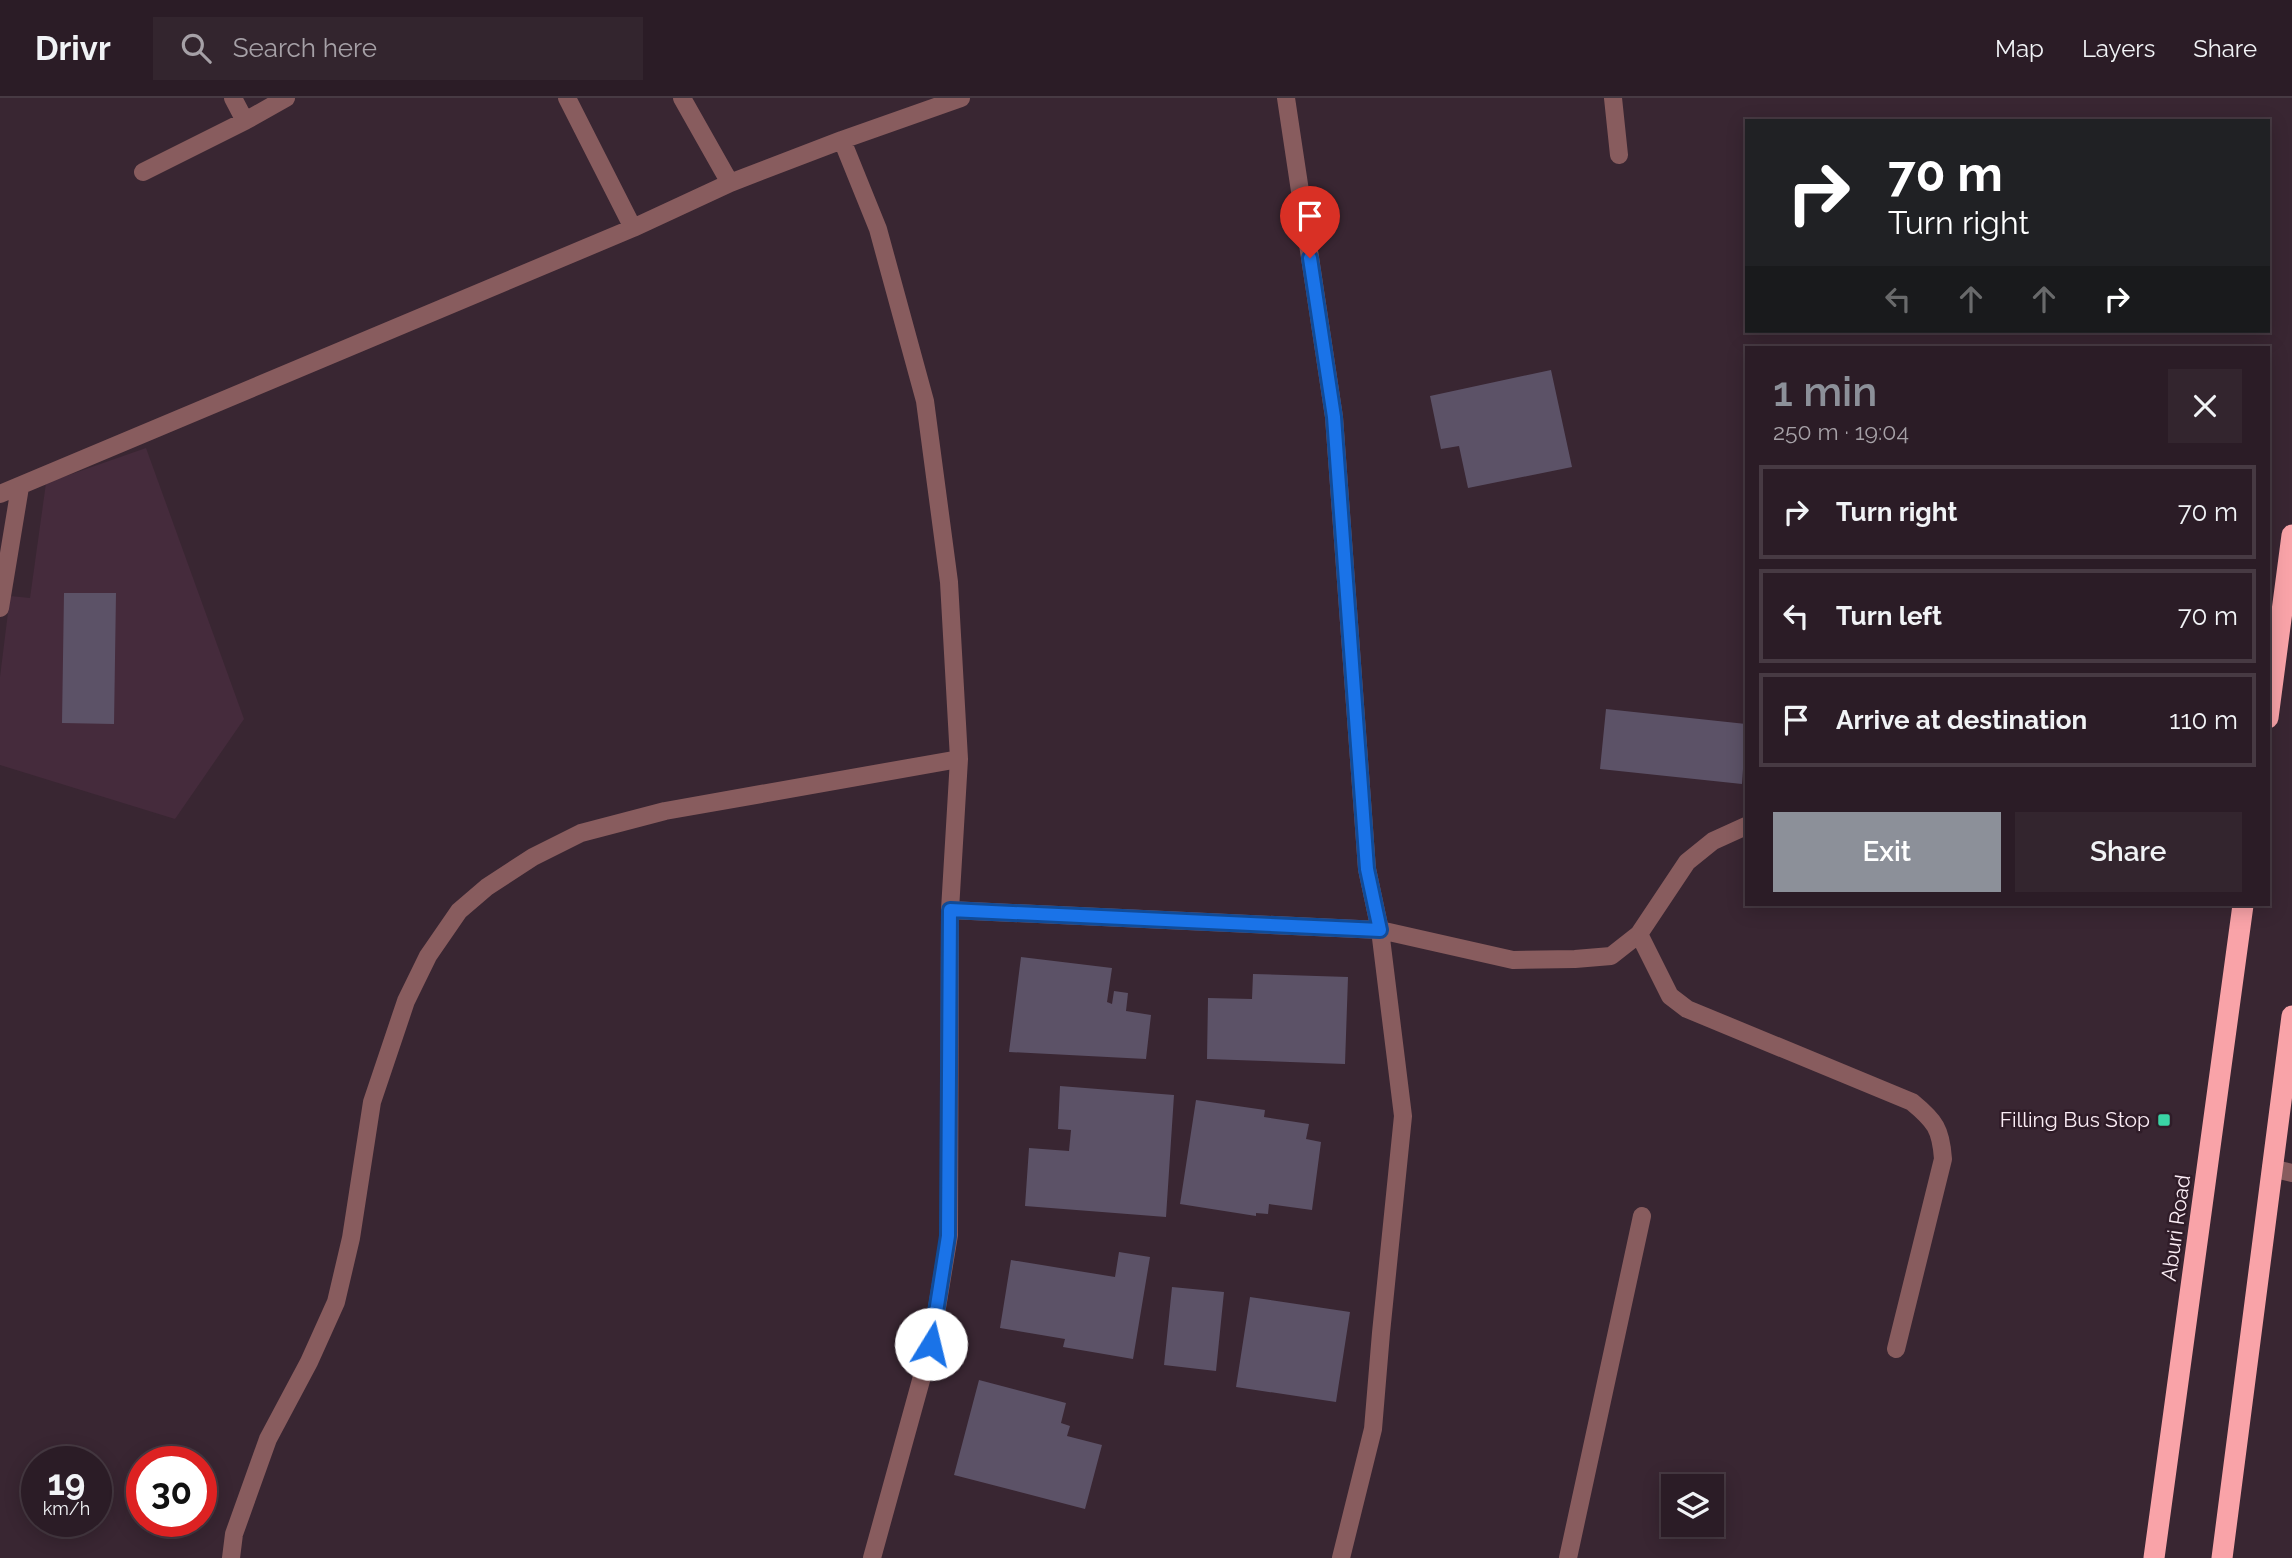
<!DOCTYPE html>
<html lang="en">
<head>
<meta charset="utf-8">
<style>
	:root { --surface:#2b1c26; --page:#33252e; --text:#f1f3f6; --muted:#a6a1a7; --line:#473a43; --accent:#8c9099 }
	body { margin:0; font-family:Raleway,sans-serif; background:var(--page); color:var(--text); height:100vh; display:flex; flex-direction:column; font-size:26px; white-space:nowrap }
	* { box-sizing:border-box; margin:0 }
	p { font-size:23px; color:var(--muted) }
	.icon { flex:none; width:38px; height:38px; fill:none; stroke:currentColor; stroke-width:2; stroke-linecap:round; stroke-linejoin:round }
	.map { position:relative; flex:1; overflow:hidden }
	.drawer { position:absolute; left:1745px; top:248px; width:525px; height:560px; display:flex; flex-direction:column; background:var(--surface); border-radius:0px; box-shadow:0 4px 18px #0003,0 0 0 2px var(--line) }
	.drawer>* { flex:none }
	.hud { position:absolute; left:1745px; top:21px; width:525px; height:214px; border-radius:0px; box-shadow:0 4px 18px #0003,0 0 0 2px var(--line); background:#202124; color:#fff; overflow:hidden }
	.tools { position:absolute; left:1661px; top:1376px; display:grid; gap:14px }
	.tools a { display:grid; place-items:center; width:63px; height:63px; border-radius:0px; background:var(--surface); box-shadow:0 4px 18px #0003,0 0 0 2px var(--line); font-size:35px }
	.speed { position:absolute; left:21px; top:1348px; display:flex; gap:14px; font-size:35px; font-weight:700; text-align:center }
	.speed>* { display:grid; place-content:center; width:91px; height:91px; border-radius:50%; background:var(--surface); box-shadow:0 4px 18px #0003,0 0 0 2px var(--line); line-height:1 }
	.speed small { font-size:18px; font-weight:400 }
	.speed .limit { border:10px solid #d22; background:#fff; color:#111 }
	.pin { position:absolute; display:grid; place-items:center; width:60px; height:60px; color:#fff; margin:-72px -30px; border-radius:50% 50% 50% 0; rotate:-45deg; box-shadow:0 0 7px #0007 }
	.pin .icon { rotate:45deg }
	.me { position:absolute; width:77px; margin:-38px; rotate:9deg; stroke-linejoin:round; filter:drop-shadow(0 0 5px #0008) }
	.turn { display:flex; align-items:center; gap:24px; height:147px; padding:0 28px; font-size:32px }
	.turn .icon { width:91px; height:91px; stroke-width:2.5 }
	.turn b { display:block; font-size:49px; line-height:60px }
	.lanes { display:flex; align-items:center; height:66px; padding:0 28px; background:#0003; justify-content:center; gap:35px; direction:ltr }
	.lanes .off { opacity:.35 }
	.round { display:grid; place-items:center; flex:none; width:74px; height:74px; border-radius:0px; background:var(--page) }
	.headline { display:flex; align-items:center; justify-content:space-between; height:119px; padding:0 28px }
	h1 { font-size:42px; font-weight:600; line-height:52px; color:var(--accent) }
	.primary-button { display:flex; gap:14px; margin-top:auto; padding:14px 28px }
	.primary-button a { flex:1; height:80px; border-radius:0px; background:var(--accent); color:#fff; font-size:28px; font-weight:600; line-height:80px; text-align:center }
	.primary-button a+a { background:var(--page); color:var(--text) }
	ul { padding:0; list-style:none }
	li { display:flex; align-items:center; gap:21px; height:94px; margin:0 14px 10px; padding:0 14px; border:4px solid var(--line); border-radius:0px }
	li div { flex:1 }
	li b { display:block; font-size:26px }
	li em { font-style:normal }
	header { display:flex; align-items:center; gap:42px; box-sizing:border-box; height:98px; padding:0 35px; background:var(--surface); border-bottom:2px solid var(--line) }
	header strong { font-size:33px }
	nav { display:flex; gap:38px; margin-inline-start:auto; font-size:24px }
	.search { width:490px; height:63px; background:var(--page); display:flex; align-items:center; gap:18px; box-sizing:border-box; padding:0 24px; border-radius:0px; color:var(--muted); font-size:26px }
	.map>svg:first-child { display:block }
</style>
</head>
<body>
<header>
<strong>Drivr</strong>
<div class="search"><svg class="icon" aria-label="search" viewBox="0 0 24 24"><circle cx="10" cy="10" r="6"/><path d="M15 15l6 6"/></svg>Search here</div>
<nav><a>Map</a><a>Layers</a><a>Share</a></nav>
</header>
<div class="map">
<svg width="2292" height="1460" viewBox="0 0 2292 1460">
	<rect width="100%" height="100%" fill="#392632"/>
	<path fill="#452b3c" d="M146,350l98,271 -69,100 -175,-54v-88l10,-81 20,2 16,-115z"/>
	<path fill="#5c5267" d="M1551,272l21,97 -104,21 -9,-42 -18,3 -11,-53z
		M64,495h52l-2,131 -52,-1z
		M1606,611l140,15 -4,60 -142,-15z
		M1021,859l91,11 -5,34 5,2 2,-13 14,2 -2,18 25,4 -5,44 -137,-7z
		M1253,876l95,3 -3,87 -138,-5 1,-61 44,1z
		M1060,988l114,9 -8,122 -141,-11 4,-58 40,3 2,-21 -13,-1z
		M1196,1002l69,10 -1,7 45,7 -3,15 15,3 -9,68 -43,-6 -1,10 -12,-1v3l-76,-12z
		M1119,1154l31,5 -17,102 -70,-12 2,-8 -65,-11 11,-68 104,17z
		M1172,1189l52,5 -8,79 -52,-6z
		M1250,1199l100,15 -14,90 -100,-15z
		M979,1282l87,23 -5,20 9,3 -3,10 35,9 -17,64 -131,-34z"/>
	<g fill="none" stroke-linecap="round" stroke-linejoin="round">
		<path stroke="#885c5e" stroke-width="18" d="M233,0l12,23
			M567,0l66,130
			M682,0l48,85
			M1286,0l48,319 33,452 13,61 23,186 -22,217 -8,96 -32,129
			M1613,0l6,57
			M842,42l36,89 47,172 24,181 10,177 -9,151 -1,325 -18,109 -59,214
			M143,74l102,-51 41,-23
			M0,396l633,-266 97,-45 112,-43 119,-42
			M0,510l20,-121
			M950,812l430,20 133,30 62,-1 36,-3 28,-22 48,-72 26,-21 33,-15
			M1639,836l31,62 17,13 225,93c23,19 29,27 31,57l-47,190
			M2271,1070l21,5
			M231,1460l3,-24 34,-95 41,-77 27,-60 15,-64 21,-136 34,-101 22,-45 31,-45 28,-24 46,-30 48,-24 84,-22 294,-52
			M1568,1460l74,-342"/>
		<path stroke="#f9a3a8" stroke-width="21" d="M2268,620l24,-183
			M2154,1460l89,-653
			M2222,1460l70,-542"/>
	</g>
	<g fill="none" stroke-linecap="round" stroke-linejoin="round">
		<g stroke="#114b97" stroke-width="18">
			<path id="route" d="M931,1246l17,-108 2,-326 430,20 -13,-61 -33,-452 -24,-159"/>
		</g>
		<use href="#route" stroke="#1a73e8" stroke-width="12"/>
	</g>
	<rect fill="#3ad4a5" stroke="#2f1c28" stroke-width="2.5" x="2157" y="1015" width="14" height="14" rx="3.5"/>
	<g text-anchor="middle" stroke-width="5" stroke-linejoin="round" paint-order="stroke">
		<g font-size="21" fill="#fbedf5" stroke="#2f1c28" text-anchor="end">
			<text x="2150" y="1029">Filling Bus Stop</text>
		</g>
		<g font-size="21" fill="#fbedf5" stroke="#2f1c28">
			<text transform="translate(2176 1130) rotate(-82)" y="7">Aburi Road</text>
		</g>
	</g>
</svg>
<div class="tools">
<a><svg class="icon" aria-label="layers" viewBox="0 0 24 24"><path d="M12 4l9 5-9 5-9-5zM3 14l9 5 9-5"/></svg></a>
</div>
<div class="speed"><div>19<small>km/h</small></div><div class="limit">30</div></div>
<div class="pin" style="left:1310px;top:160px;background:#d93025"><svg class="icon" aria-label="arrive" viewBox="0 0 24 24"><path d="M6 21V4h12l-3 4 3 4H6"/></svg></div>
<svg class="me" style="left:931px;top:1246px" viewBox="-20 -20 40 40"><circle r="19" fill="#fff"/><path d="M0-13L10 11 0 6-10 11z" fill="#1a73e8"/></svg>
<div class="hud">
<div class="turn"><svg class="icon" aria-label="right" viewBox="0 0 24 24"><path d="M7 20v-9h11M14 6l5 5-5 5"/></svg><div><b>70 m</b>Turn right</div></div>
<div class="lanes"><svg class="icon off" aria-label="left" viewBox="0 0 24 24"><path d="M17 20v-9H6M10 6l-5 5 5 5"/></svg><svg class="icon off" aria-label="ahead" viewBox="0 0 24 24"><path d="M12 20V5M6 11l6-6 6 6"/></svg><svg class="icon off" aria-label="ahead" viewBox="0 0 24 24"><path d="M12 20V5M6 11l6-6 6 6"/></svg><svg class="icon" aria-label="right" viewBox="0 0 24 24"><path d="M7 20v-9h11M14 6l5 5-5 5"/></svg></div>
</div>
<section class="drawer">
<div class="headline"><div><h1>1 min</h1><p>250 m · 19:04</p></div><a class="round"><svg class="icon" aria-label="close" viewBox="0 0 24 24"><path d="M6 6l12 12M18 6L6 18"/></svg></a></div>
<ul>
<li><svg class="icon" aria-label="right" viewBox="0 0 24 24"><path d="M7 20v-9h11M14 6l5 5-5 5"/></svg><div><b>Turn right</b></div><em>70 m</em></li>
<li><svg class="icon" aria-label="left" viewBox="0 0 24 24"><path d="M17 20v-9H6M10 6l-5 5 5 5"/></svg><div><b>Turn left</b></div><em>70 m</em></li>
<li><svg class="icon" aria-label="arrive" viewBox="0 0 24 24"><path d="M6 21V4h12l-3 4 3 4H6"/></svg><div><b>Arrive at destination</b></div><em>110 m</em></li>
</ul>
<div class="primary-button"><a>Exit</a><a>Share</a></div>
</section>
</div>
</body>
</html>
